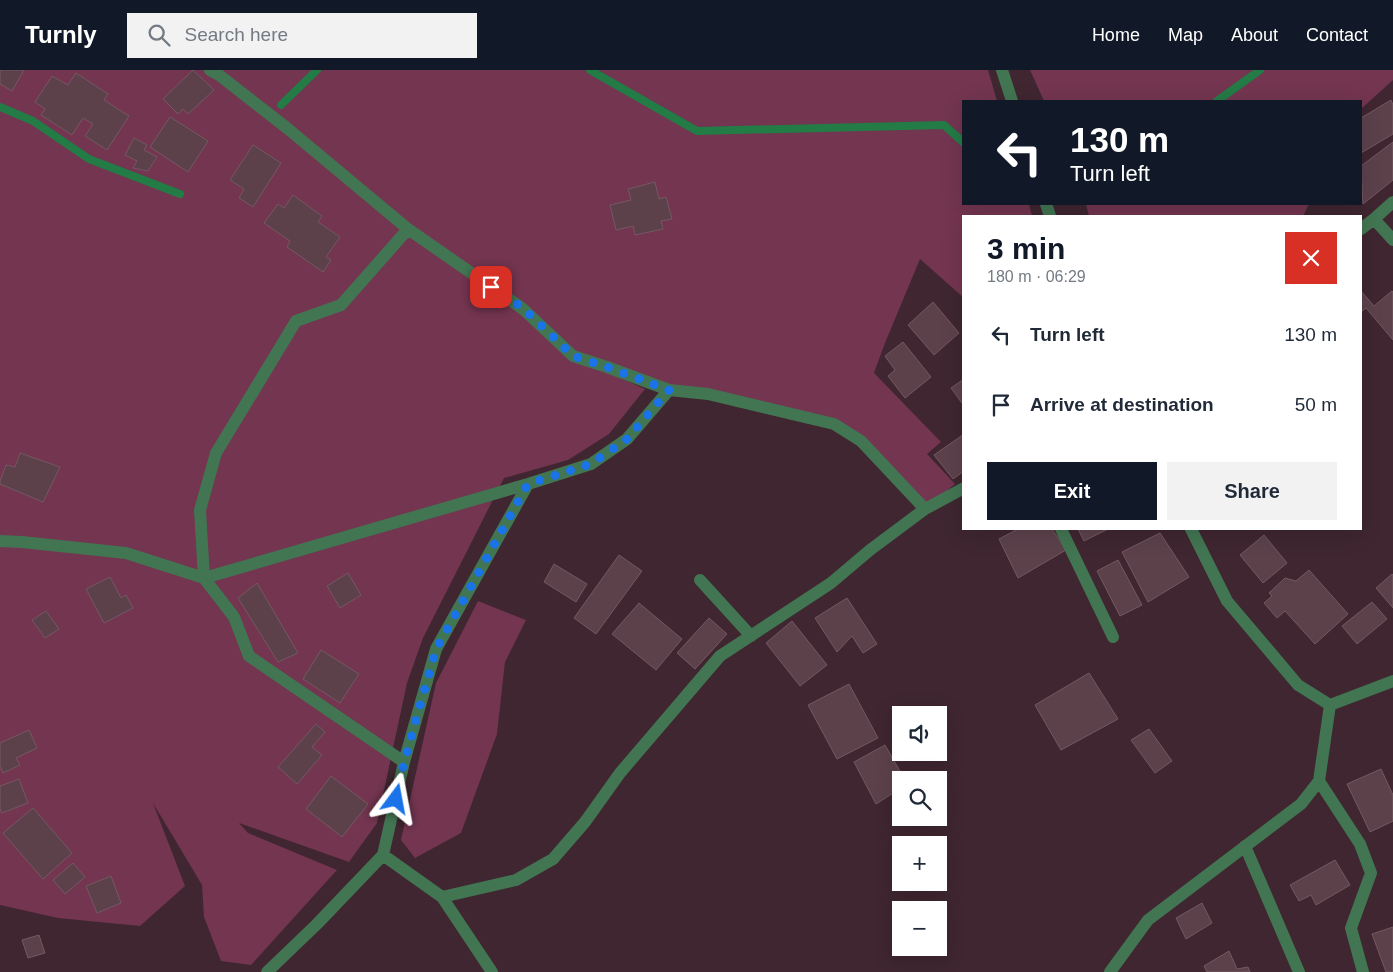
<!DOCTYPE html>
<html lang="en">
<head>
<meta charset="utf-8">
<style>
	:root { --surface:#fff; --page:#f2f2f3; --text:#1f2937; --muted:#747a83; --accent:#111827 }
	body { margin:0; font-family:Helvetica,sans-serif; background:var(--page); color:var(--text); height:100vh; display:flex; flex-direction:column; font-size:19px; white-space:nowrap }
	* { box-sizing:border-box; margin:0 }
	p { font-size:16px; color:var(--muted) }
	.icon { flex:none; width:28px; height:28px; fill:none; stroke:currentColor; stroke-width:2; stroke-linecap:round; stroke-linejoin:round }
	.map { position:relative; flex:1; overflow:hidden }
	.side { position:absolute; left:962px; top:145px; width:400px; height:315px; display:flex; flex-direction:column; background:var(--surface); border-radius:0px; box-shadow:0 5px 20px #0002 }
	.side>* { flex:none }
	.top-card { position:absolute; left:962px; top:30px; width:400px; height:105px; border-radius:0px; box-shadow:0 5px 20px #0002; background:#111827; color:#fff; overflow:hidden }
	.fabs { position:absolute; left:892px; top:636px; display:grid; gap:10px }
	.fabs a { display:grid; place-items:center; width:55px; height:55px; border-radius:0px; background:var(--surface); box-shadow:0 5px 20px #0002; font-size:25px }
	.pin { position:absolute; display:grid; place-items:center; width:42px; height:42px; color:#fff; margin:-21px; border-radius:10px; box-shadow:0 2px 8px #0006 }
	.me { position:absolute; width:55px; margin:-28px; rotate:13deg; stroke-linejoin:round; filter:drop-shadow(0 0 4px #0008) }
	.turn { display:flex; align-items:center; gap:18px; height:105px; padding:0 25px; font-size:22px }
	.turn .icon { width:65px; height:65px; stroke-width:2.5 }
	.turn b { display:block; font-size:35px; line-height:42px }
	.round { display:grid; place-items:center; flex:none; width:52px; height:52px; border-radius:0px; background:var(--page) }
	.head { display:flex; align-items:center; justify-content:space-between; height:85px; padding:0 25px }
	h1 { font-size:30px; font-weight:700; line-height:38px; color:var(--accent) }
	.button { display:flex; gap:10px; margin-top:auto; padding:10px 25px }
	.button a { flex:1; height:58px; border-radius:0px; background:var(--accent); color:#fff; font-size:20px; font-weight:700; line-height:58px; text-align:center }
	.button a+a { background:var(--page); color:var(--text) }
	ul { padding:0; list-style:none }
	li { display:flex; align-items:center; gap:15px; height:70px; padding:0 25px }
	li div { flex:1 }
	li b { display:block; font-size:19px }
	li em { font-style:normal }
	header { display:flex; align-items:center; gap:30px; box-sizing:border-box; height:70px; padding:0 25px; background:var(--accent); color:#fff }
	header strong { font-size:24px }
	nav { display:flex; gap:28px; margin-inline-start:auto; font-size:18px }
	.search { width:350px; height:45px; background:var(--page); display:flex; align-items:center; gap:12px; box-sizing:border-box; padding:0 18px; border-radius:0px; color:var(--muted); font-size:19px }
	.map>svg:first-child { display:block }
</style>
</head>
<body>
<header>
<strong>Turnly</strong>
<div class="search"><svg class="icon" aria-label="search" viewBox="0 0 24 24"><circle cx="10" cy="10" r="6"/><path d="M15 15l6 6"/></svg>Search here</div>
<nav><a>Home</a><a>Map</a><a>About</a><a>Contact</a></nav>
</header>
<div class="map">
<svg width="1393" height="902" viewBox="0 0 1393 902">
	<rect width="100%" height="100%" fill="#3f2630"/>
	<path fill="#733550" d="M0,0h988l9,31h-33v103h65l3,12h-68v82l-44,-39 -35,84 -11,30 67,69 -14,12 28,30 -30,25 -89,-83 -167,-36 -106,-38 82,37 -36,45 -41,26 -64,18 -81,160 -16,45 -30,140 -28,39 -110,-39 9,10 89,37 -86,95 -30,-4 -17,-44 -2,-32 -49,-82 32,83 -45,40 -82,-8 -58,-13z
		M1030,0h363v10l-32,29v-8h-317z
		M1086,134h223l-6,12h-214z
		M478,531l48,19 -21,42 -8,72 -36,99 -46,25 -14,-18 35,-157z"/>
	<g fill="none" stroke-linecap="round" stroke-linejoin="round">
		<path stroke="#237b46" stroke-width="8" d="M590,0l107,61 247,-6 20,18
			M1217,31l43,-31
			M281,35l36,-35
			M0,37l33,14 56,38 91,35"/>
	</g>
	<path fill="#5c414b" stroke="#745862" d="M0,0h24l-12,21 -12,-7z
		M193,0l21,20 -26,24 -5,-5 -5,5 -15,-15z
		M76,3l32,21 -4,6 25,16 -22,34 -22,-14 8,-12 -10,-6 -11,17 -31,-20 4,-6 -10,-7 17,-26 16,9z
		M1391,30l2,5v29l-32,19v-35z
		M170,47l38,24 -20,31 -38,-25z
		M134,68l13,7 -3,5 13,7 -9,14 -15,-3 4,-7 -12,-6z
		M1393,72v38l-30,24 -2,-38z
		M253,75l28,18 -28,44 -14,-9 5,-9 -14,-9z
		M655,112l4,17 7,-2 6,22 -11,2 2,8 -28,6 -2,-9 -17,4 -6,-25 21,-5 -3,-11z
		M293,125l29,21 -4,6 22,15 -14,20 5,3 -8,12 -36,-25 3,-6 -26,-18 14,-19 6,4z
		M1361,221l13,15 18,-15 1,1v48l-27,-32 -5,4z
		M933,232l26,31 -25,22 -26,-30z
		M903,272l28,35 -26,21 -17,-22 7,-6 -10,-14z
		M964,309v27l-13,-18z
		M964,364v37l-11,8 -19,-24z
		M20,383l40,14 -17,35 -43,-18v-3l6,-16 9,2z
		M1018,459h34l14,21 -48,28 -19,-39z
		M1078,459h30l-24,12z
		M1160,463l29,44 -41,25 -26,-50z
		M1264,465l23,28 -24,20 -23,-28z
		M619,485l23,16 -46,63 -22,-16z
		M1118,490l24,45 -22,11 -23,-45z
		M554,494l33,20 -11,18 -32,-20z
		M1309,500l39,44 -33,30 -30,-33 -8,7 -13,-15 8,-7 -3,-3 16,-15 11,3z
		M348,503l13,22 -21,13 -13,-22z
		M1392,504l1,1v33l-17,-20z
		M110,507l11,21 5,-3 7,13 -29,15 -18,-34z
		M257,513l41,70 -20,9 -40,-64z
		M847,528l30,46 -14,9 -11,-17 -15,16 -22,-34z
		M1372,532l15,17 -30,25 -15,-18z
		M639,533l43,36 -26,31 -44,-36z
		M46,541l13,18 -14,9 -13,-18z
		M709,548l18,16 -32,35 -18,-16z
		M792,551l35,44 -27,21 -34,-43z
		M321,580l38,24 -19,29 -37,-24z
		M1089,603l29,46 -57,31 -26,-45z
		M849,614l29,54 -41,21 -29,-54z
		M316,654l9,8 -13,15 10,8 -25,29 -19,-17z
		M1149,659l23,32 -17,12 -24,-33z
		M29,660l8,18 -21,10 4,7 -17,8 -3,-7v-23z
		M885,675l20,35h-4v8l-25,16 -22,-42z
		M1381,699l12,26v26l-23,11 -23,-48z
		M331,706l37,28 -26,33 -36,-28z
		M19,709l9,24 -26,10 -2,-4v-23z
		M33,738l39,45 -29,26 -40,-46z
		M1335,790l15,25 -34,20 -5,-10 -12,6 -9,-16z
		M73,793l12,14 -20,17 -12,-14z
		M111,806l10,27 -24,10 -11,-27z
		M1202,833l10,20 -26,16 -10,-21z
		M1393,857v45h-7l-14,-38z
		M39,865l6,18 -17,5 -6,-18z
		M1229,881l8,18 11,-2 2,5h-43l-3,-6z"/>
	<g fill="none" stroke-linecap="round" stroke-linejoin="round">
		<path stroke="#427552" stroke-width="12" d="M210,0l9,5 68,53 121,101 115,80 50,47 34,11 62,23 39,4 126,30 27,17 64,68 39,-21
			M1002,0l10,31
			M1393,132l-19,17 19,21
			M1046,134l4,12
			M1361,159l13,-10
			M1061,459l52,108
			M1191,459l36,72 71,84 32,20
			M0,471l22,1 104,11 78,25 324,-94 63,-20 36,-25 42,-49
			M700,510l51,56
			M1330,635l63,-24
			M404,692l32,-113 92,-165
			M1319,711l41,63 11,29 -20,55 12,44
			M1245,776l54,126
			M383,785l59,42 74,-17 37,-21 32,-37 35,-49 100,-117 111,-73 39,-33 55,-41
			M442,827l50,75
			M267,902l50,-48 66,-69 21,-93 -155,-106 -15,-39 -30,-39 -4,-68 16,-57 80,-132 45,-16 67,-76
			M1110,902l38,-52 153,-116 18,-23 11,-76"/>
	</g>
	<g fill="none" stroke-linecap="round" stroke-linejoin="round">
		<path stroke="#1a73e8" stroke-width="9" stroke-dasharray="0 16.2" d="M396,729l8,-37 32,-113 92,-165 63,-20 36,-25 42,-49 -62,-23 -34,-11 -50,-48 -32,-21"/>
	</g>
</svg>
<div class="fabs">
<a><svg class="icon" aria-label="sound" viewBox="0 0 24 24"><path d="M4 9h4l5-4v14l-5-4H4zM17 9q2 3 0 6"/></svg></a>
<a><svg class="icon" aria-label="search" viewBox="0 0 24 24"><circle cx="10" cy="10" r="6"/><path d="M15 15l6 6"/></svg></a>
<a>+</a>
<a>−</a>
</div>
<div class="pin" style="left:491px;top:217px;background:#d93025"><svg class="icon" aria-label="arrive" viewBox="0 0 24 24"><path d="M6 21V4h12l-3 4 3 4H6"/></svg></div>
<svg class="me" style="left:396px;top:729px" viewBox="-20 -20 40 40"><path d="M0-17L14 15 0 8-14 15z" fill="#1a73e8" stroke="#fff" stroke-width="4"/></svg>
<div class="top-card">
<div class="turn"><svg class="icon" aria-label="left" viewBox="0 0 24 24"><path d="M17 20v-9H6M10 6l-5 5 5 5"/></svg><div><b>130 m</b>Turn left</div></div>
</div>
<section class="side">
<div class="head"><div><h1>3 min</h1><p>180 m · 06:29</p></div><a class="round" style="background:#d93025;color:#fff"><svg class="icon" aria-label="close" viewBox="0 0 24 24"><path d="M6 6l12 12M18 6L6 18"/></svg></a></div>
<ul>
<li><svg class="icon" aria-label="left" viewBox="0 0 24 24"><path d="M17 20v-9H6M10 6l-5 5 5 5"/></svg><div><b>Turn left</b></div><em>130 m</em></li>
<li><svg class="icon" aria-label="arrive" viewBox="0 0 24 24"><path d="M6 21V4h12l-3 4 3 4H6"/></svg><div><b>Arrive at destination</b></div><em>50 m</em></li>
</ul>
<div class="button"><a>Exit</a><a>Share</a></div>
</section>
</div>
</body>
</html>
